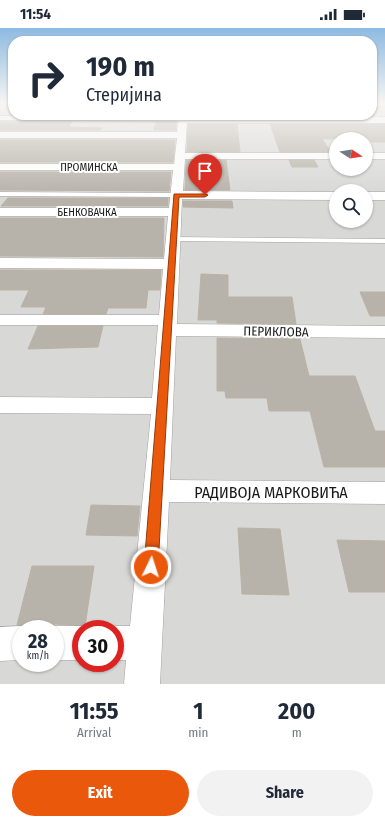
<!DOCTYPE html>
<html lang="en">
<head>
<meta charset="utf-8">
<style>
	:root { --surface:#fff; --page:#f2f2f3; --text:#1f2937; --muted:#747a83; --accent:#ea580c }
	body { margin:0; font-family:"Fira Sans Condensed",sans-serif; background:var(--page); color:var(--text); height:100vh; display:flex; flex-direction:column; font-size:15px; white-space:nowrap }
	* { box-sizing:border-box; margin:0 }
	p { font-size:13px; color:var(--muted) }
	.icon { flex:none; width:22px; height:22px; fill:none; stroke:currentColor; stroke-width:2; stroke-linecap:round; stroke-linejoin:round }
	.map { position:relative; height:656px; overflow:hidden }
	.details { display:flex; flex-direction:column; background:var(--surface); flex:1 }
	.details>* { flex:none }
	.hud { position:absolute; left:8px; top:8px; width:369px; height:84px; border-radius:16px; box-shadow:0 1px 3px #0004; background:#fff; color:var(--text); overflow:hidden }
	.needle { width:26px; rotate:102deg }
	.buttons { position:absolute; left:329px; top:104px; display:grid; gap:8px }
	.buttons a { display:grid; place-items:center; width:44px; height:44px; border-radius:50%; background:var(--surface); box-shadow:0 1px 3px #0004; font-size:20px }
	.speed { position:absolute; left:12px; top:592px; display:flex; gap:8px; font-size:20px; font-weight:700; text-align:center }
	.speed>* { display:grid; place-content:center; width:52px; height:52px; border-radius:50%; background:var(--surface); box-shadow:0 1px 3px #0004; line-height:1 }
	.speed small { font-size:10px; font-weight:400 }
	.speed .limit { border:6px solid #d22; background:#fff; color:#111 }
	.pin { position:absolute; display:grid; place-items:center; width:34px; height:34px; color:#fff; margin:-41px -17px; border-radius:50% 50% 50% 0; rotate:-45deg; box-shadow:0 0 4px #0007 }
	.pin .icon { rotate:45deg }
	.me { position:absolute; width:44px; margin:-22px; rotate:4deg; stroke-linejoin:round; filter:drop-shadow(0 0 3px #0008) }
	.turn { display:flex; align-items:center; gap:14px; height:84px; padding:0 12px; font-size:18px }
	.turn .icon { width:52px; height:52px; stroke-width:2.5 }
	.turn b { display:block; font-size:28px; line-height:34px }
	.eta { display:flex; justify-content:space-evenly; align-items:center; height:68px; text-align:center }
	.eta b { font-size:24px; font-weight:700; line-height:28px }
	.button { display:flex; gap:8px; margin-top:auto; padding:8px 12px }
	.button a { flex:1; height:46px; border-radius:24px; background:var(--accent); color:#fff; font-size:16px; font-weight:700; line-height:46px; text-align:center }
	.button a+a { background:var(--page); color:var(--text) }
	.status { display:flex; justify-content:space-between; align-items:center; height:28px; padding:0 20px; background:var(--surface); direction:ltr }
	.status svg { height:11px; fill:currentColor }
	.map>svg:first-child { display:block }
</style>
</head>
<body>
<div class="status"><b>11:54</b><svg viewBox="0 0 49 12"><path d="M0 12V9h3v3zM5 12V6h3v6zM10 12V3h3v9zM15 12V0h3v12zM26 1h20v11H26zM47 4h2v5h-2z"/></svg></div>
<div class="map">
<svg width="385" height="656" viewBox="0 0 385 656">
	<rect width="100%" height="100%" fill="#ebe9e1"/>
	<path fill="#d8d8d7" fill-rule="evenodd" d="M0,74h13v13h359v-13h13v582h-385zM336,111h30v30h-30zM336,163h30v30h-30zM21,601h34v34h-34zM81,601h34v34h-34z"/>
	<path fill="#b7b2aa" stroke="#bcb2a4" d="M0,94h72l-4,5 34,1 -2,2h-100z
		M156,94h20v8h-22z
		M188,96h49l3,28h-53z
		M270,96h115v18h-14l-3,-4 -46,1 9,13h-51z
		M0,112h175l-2,22h-173z
		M186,132h40l4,30h-45z
		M289,132h25l4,7h-26z
		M0,144h171l-2,19 -169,-1z
		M8,170h160v8h-167z
		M183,173h49l1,7 -50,-1z
		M0,190h164l-1,39 -163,-1z
		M0,242h161l-1,20h-12l-2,18h-38l-2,6h-63l3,-7h-25l8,-17h-29z
		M201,246l27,1v22h64l4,27 -79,-1v-3h-19z
		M360,264h25v24h-15z
		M38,298h65l-5,21 -70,2z
		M217,310l83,1 9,37h46l20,55h10v36h-61l-14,-56h-41l-2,-13h-41l-1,-7h-8z
		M91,477l49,1 -3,30 -51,-1z
		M238,500l42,1 9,66 -47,-1z
		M337,512l48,1v51h-36z
		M32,538h62l-9,60 -30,-2 -7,3 -19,1 -12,-3z"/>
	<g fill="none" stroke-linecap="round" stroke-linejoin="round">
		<g stroke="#a1a1a1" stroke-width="1">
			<path id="lane" d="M0,164l176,1 3,2 -3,2 -176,-1z
				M170,209l215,2v4l-212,-2h-3z"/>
		</g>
		<g stroke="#a1a1a1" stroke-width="1">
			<path id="street" d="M372,74h13v4h-13z
				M187,87v2h198v6h-198l-2,30h151v6h-151l-2,32 153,1v8l-154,-1 -5,125 208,2v12l-209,-2 -6,144 215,2v22l-216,-2 -9,182h-36l2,-24h-11v-31h-7l7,-3h15l21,-212 -151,-1v-16l152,1 6,-73h-158v-10h159l4,-46 -163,-1v-10l164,1 4,-43h-168v-8h169l4,-38h-173v-6h174l3,-26h-177v-6h177l1,-11 -178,-1v-4z
				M366,125h19v6h-19z
				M366,164h19v8h-19z
				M21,598l7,3h-7v31l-21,1v-34z
				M55,598h26l7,3h-7v31h-26v-31h-7z"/>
		</g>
		<use href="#lane" fill="#fff" fill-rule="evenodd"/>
		<use href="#street" fill="#fff" fill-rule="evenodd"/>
	</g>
	<linearGradient id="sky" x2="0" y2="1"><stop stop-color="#8dbae1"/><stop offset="0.45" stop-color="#f6f5f2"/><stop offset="1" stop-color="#f6f5f2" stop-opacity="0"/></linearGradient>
	<rect width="385" height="166" fill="url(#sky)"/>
	<path fill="#ea580c" stroke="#983908" d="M174,166h31l3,1 -3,2h-26l-21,370 -2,4 -5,2 -5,-2 -2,-4z"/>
	<g text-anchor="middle" stroke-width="4" stroke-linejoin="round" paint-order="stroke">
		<g font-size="11" fill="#1a1a1a" stroke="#fff">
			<text x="89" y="143">ПРОМИНСКА</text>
			<text x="87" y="188">БЕНКОВАЧКА</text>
		</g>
		<g font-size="13" fill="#1a1a1a" stroke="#fff">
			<text transform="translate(276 303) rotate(1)" y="5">ПЕРИКЛОВА</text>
		</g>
		<g font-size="16" fill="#1a1a1a" stroke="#fff">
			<text x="271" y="470">РАДИВОЈА МАРКОВИЋА</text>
		</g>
	</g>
</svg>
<div class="buttons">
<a><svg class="needle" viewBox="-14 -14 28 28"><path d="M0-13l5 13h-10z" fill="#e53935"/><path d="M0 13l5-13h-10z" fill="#747a83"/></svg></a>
<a><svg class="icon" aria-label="search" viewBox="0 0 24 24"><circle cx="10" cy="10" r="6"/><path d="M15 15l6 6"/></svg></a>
</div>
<div class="speed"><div>28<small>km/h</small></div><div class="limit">30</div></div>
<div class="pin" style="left:205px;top:167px;background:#d93025"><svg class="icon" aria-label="arrive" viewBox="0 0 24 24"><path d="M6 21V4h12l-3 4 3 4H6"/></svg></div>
<svg class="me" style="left:151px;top:539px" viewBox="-20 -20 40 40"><circle r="17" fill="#ea580c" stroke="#fff" stroke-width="3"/><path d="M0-11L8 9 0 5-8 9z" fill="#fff"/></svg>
<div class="hud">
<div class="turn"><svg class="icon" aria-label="right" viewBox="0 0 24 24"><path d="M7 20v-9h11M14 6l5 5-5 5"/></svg><div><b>190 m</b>Стеријина</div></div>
</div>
</div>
<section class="details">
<div class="eta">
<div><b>11:55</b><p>Arrival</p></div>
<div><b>1</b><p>min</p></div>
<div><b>200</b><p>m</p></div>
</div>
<div class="button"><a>Exit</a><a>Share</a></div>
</section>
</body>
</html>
